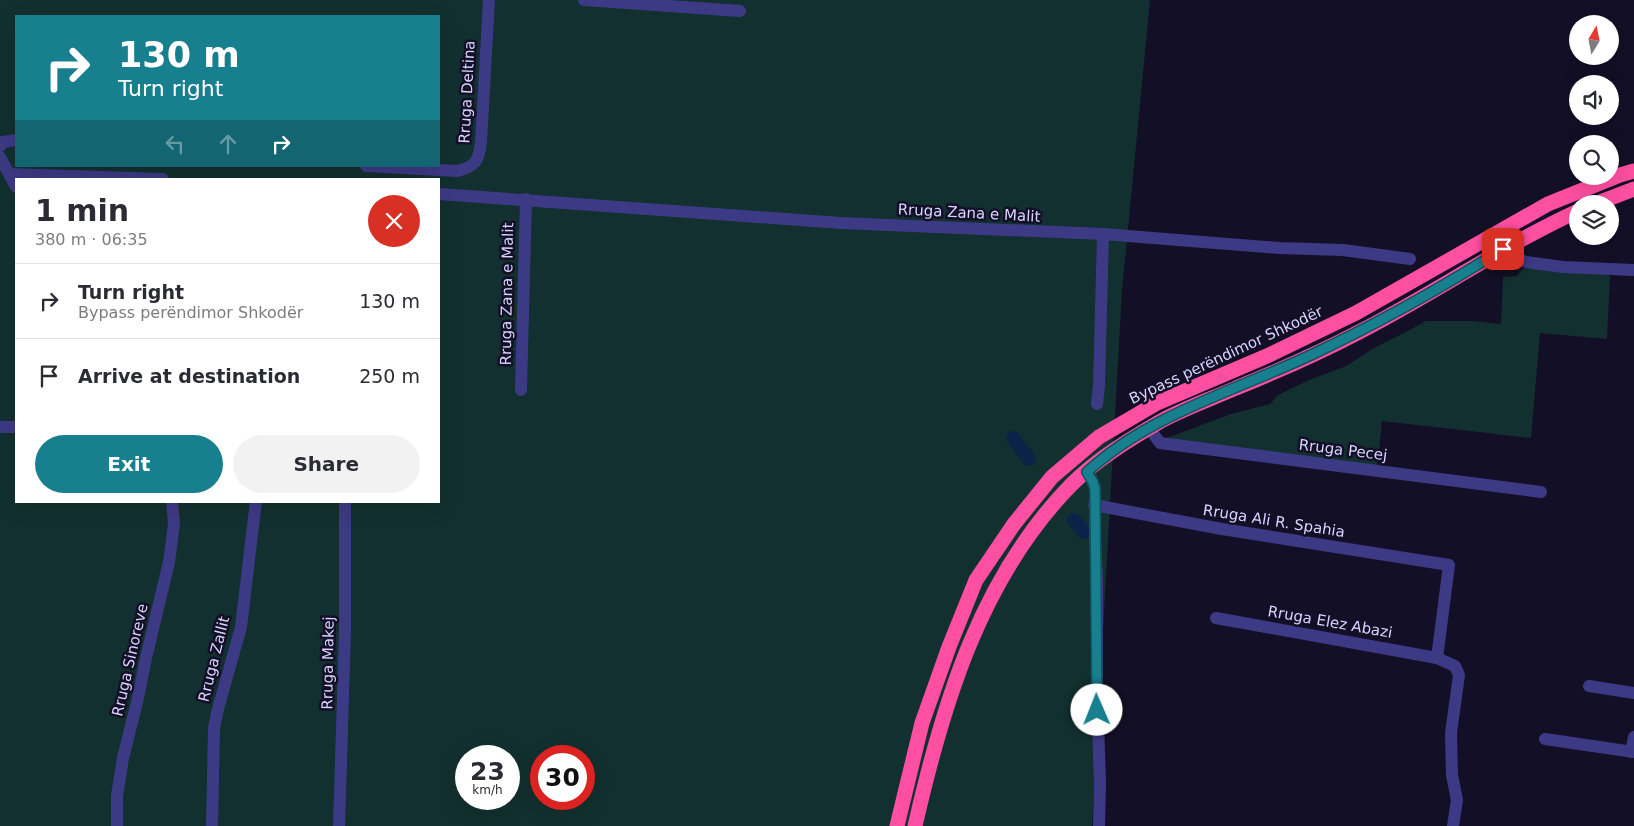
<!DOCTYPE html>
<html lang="en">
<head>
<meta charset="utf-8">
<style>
	:root { --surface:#fff; --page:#f2f2f3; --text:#2b2b33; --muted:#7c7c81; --line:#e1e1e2; --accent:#187f8f }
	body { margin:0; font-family:"DejaVu Sans",sans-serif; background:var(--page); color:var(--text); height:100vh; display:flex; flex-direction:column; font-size:19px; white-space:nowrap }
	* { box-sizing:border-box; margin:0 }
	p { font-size:16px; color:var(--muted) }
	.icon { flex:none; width:28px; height:28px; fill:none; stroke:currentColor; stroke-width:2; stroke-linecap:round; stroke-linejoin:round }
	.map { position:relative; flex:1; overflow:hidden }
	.drawer { position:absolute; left:15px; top:178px; width:425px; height:325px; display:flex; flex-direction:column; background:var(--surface); border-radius:0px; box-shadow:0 5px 20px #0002 }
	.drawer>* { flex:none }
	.hud { position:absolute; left:15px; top:15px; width:425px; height:152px; border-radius:0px; box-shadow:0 5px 20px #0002; background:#187f8f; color:#fff; overflow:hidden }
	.needle { width:32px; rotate:10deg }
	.controls { position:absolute; left:1569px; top:15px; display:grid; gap:10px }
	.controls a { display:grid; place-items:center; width:50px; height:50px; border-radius:50%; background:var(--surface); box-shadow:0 5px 20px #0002; font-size:25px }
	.speed { position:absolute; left:455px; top:745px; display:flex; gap:10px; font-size:25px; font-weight:700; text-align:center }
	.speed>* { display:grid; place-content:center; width:65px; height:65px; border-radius:50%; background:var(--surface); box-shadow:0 5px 20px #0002; line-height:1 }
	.speed small { font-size:12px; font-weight:400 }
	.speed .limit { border:8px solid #d22; background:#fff; color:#111 }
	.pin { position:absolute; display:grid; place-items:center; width:42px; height:42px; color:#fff; margin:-21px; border-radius:10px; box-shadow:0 2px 8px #0006 }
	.me { position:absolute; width:55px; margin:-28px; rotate:359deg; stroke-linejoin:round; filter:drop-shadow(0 0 4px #0008) }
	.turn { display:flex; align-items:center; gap:18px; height:105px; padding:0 20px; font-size:22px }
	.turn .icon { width:65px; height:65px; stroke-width:2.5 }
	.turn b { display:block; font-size:35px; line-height:42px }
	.lanes { display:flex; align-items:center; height:48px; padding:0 20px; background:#0003; justify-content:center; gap:25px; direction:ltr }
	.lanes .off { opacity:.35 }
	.round { display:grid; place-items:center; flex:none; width:52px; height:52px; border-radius:26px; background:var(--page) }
	.head { display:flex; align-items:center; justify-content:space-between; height:85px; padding:0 20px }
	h1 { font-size:30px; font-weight:800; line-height:38px }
	.cta { display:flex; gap:10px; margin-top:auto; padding:10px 20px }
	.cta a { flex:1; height:58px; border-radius:30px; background:var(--accent); color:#fff; font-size:20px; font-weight:800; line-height:58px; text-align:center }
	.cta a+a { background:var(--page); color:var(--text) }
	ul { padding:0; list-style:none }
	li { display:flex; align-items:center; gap:15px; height:75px; padding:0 20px; border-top:1px solid var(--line) }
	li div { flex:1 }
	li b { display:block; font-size:19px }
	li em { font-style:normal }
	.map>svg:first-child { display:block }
</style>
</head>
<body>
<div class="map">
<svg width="1634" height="826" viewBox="0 0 1634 826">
	<rect width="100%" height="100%" fill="#130f26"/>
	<path fill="#12302f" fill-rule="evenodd" d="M0,0h1150l-28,291 -30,535h-1092zM16,16h423v150h-423zM16,179h423v322h-423zM466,756h43v43h-43zM541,756h43v43h-43z
		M1523,268l85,5 2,5 -3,61 -67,-6 -9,105 -149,-17 -5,49 -210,-32 64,-24 39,-10 8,-9 31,-15 37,-14 28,-18 32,-16 20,-11h46l29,3 2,-47 14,-1z"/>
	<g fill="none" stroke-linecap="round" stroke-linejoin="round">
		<path stroke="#0c2248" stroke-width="14" d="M1013,438l16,21
			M1074,520l10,12"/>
		<path stroke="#3d3a85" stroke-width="12" d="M584,0l156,11
			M0,146l3,-4 13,-2
			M0,157l16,30
			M366,166l91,5c18,-4 22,-10 24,-29l8,-142
			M9,174l154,5
			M439,194l402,29 262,11 176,14 64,2 67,9
			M1503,249l7,7 16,6 37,5 71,3
			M521,390l5,-191
			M1097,404l2,-18 4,-152
			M0,427h16
			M1149,428l11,15 381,49
			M1087,472l6,10 2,7v52l2,37v113l3,93 -1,42
			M1094,505l128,24 227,36 -12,93
			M1216,618l221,40 18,8 4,9 -8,58 1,42 5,25 -4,26
			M1589,686l45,7
			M1545,739l89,13
			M1631,752l3,-15
			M117,826v-30l6,-38 15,-60 8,-40 23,-96 5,-38 -2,-23
			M212,826l2,-98 4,-19 23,-82 15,-126
			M339,826l6,-195v-130"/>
		<path stroke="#ff4fa3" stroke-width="15" d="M1595,204l39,-15
			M897,826l25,-103 27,-76 27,-67 38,-56 38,-47 47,-40 58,-34 110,-47 89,-43 192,-109 72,-29 14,-4
			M915,826c28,-123 66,-249 156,-341 26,-26 59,-46 90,-64 24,-13 50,-22 75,-33 42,-17 83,-35 123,-56 74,-38 143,-86 219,-121"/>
	</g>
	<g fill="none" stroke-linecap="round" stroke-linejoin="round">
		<g stroke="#10535d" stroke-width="12">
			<path id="route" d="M1097,710l-2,-221 -2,-7 -6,-10c63,-58 148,-81 224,-117 66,-31 130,-67 192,-106"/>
		</g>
		<use href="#route" stroke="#187f8f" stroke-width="9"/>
	</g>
	<g text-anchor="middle" stroke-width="5" stroke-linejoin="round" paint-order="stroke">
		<g font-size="15" fill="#d9d4ff" stroke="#130f26">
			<text transform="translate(467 92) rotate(-87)" y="5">Rruga Deltina</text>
			<text transform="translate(969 213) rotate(3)" y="5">Rruga Zana e Malit</text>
			<text transform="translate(507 294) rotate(-89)" y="5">Rruga Zana e Malit</text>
			<text transform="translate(1226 355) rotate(-25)" y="5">Bypass perëndimor Shkodër</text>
			<text transform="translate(1343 450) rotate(7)" y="5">Rruga Pecej</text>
			<text transform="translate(1274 521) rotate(9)" y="5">Rruga Ali R. Spahia</text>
			<text transform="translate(1330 622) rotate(10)" y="5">Rruga Elez Abazi</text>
			<text transform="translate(214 659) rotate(-76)" y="5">Rruga Zallit</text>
			<text transform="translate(130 660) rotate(-77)" y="5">Rruga Sinoreve</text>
			<text transform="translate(328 663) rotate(-89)" y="5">Rruga Makej</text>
		</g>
	</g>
</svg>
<div class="controls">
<a><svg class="needle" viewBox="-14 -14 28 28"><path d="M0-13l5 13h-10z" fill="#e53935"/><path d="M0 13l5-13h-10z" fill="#7c7c81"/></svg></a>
<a><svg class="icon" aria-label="sound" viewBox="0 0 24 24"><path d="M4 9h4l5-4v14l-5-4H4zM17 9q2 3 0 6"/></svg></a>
<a><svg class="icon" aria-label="search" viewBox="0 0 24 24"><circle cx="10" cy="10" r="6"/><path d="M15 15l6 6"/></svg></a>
<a><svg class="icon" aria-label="layers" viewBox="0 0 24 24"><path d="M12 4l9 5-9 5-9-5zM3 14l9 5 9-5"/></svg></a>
</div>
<div class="speed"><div>23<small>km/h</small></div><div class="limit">30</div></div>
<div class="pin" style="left:1503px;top:249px;background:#d93025"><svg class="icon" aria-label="arrive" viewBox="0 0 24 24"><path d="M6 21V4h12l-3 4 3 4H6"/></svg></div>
<svg class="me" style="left:1097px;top:710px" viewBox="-20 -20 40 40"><circle r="19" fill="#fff"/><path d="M0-13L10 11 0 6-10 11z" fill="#187f8f"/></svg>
<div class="hud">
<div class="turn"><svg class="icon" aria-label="right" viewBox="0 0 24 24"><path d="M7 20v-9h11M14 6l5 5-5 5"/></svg><div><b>130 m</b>Turn right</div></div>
<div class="lanes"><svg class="icon off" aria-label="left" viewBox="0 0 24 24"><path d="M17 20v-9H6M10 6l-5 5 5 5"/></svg><svg class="icon off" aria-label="ahead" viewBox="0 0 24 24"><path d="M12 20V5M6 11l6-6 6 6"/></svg><svg class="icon" aria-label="right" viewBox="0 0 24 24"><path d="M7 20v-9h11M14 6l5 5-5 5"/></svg></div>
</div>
<section class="drawer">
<div class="head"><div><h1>1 min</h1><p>380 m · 06:35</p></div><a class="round" style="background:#d93025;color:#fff"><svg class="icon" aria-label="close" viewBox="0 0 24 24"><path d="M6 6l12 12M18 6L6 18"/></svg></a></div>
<ul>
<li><svg class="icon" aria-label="right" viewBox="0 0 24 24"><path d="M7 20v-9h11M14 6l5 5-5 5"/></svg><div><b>Turn right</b><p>Bypass perëndimor Shkodër</p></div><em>130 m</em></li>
<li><svg class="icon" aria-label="arrive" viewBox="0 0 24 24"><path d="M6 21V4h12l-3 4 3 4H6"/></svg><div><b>Arrive at destination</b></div><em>250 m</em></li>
</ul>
<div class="cta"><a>Exit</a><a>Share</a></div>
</section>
</div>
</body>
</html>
